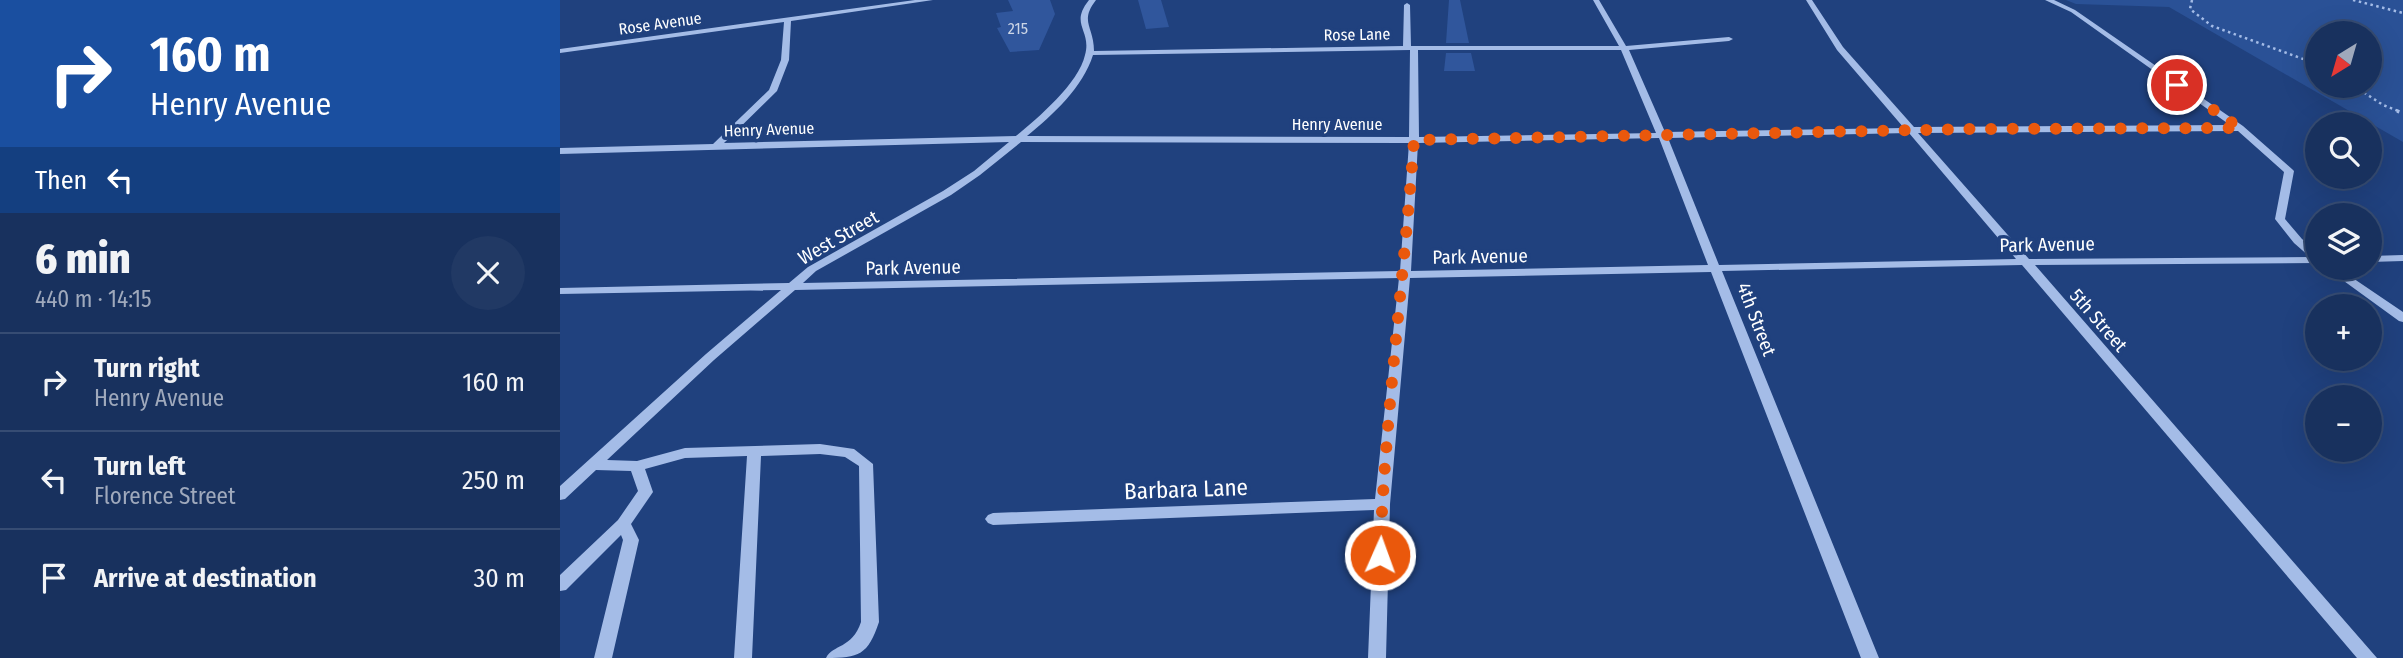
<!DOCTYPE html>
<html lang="en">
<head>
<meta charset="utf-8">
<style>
	:root { --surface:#18315e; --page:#213964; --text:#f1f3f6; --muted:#9fa9bc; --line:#364c73 }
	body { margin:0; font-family:"Fira Sans Condensed",sans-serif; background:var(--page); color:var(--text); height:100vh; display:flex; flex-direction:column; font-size:26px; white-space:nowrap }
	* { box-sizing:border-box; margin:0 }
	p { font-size:23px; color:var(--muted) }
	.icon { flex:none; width:38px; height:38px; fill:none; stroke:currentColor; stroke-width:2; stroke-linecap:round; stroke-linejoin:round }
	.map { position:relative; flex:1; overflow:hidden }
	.side { display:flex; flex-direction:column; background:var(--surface); width:560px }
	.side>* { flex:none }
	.banner { background:#1a4fa0; color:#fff; overflow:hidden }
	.needle { width:46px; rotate:217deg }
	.fabs { position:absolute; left:1745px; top:21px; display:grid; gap:14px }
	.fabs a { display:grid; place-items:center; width:77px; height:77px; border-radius:50%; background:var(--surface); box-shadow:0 7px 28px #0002,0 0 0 2px var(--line); font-size:35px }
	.pin { position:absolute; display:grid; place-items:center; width:60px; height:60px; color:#fff; margin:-30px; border:4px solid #fff; border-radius:50%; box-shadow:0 2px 7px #0007 }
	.me { position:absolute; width:77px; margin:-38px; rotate:2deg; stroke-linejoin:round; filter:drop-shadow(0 0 5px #0008) }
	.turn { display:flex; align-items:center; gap:24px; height:147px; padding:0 35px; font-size:32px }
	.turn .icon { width:91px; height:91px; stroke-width:2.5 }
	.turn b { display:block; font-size:49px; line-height:60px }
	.then { display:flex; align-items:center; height:66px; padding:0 35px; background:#0003; gap:14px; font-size:26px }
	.round { display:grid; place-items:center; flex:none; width:74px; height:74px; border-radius:37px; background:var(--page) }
	.head { display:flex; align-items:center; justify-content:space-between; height:119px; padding:0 35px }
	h1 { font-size:42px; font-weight:800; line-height:52px }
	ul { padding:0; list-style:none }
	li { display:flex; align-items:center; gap:21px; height:98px; padding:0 35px; border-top:2px solid var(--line) }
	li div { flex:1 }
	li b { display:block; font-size:26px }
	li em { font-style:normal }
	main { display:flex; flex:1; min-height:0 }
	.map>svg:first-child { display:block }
</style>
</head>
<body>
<main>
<section class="side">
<div class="banner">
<div class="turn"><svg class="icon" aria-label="right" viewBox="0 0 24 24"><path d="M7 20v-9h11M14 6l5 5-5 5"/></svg><div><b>160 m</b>Henry Avenue</div></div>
<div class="then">Then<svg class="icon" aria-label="left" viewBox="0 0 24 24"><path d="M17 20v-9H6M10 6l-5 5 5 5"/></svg></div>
</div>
<div class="head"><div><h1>6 min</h1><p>440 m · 14:15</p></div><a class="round"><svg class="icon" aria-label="close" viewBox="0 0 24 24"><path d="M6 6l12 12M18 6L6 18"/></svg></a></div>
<ul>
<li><svg class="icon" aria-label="right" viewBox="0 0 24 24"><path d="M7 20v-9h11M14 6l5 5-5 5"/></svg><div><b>Turn right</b><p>Henry Avenue</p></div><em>160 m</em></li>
<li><svg class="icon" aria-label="left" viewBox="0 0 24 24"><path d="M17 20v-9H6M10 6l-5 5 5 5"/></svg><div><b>Turn left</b><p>Florence Street</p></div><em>250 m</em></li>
<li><svg class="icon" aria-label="arrive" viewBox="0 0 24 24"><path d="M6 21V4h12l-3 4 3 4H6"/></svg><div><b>Arrive at destination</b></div><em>30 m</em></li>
</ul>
</section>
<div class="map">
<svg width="1843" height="658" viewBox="0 0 1843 658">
	<rect width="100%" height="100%" fill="#20417e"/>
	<path fill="#2a5196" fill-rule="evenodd" d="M1506,0h337v142l-234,-135 -93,-3zM1757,33h53v53h-53z"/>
	<path fill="#30569c" d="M448,0h42l5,14 -16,36 -29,2 -13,-24 4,-1 -5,-14 17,-2z
		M578,0h23l8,27 -23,2z
		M889,0h11l9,43h-23z
		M886,53h25l4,18h-31z"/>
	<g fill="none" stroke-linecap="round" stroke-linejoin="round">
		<path stroke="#a4bce7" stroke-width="2.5" stroke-dasharray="2.5 3.5" stroke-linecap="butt" d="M1632,0l-2,9 22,17 105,38
			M1793,0l50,13
			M1794,86l29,19 18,7"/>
		<path stroke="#a4bce7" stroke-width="3.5" stroke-dasharray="2.5 4.5" stroke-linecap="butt" d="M1837,111l6,2"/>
		<path fill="#a4bce7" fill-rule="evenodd" d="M355,0h18l-142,21 -2,39 -12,31 -53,52 292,-7c22,-18 63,-53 69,-81 7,-25 -16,-30 4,-55h7c-17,22 -2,26 -2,51l309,-5 1,-41 3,-2 3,2 1,41h208l-26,-46h6l27,46 103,-9 4,2 -4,2 -100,9 36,82 239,-4 -67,-78 -31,-50h6l31,47 71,80 316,-2 -159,-113 -26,-12h9l21,10 168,116 49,43 2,2 -9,48 17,20 15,12v12l-282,2 342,393h-20l-335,-393 -300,6 157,387h-18l-150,-386 -301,6 -20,226 -4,154h-18l6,-148 -381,15 -5,-2 -3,-4 3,-4 5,-2 382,-14 24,-221 -604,12 -81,70 -107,100 30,1 48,-13 135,-4 34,5 19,15 6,158c-11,33 -20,36 -53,36 7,-14 26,-9 35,-36l-2,-156 -14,-9 -25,-3 -59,2 -9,202h-18l13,-202 -62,2 -40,11 8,23 -22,32 8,16 -27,118h-18l29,-118 -2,-5 -55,55 -6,1v-16l58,-55 20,-29 -7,-20 -35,-1 -31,29 -5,1v-14l146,-132 75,-64 -221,4v-6l229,-5 19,-16 135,-76 31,-20 35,-29 -449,12v-6l153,-4 56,-54 12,-30 3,-38 -224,31v-4zM850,50l-1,87 -382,-1c26,-21 56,-49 66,-81zM858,50h203l35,83 -237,4zM1678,131l46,41 -9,47 19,24 16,14 -281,2 -111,-126zM1349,133l107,126 -297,6 -51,-127zM1099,138l49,127 -297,6 7,-128zM461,142l388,1 -9,128 -597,12 13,-12 135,-76 29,-20z
			M1843,255v6l-33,1v-6z
			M1766,268h12l65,44v10l-4,-1z"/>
	</g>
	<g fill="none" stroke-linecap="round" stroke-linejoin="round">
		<path stroke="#ea580c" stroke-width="12" stroke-dasharray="0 21.6" d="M820,555c5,-138 24,-277 34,-415l559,-11 267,-1 -63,-43"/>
	</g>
	<g text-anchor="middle" stroke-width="7" stroke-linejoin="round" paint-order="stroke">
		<g font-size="16" fill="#fff" stroke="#20417e">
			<text transform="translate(100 23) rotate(-8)" y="6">Rose Avenue</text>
			<text transform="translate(797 34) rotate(-1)" y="6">Rose Lane</text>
			<text x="777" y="130">Henry Avenue</text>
			<text transform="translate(209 129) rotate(-2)" y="6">Henry Avenue</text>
		</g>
		<g font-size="16" fill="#cbd5e6">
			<text x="458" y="34">215</text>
		</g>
		<g font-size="19" fill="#fff" stroke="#20417e">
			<text transform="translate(278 237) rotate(-30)" y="7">West Street</text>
			<text transform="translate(1487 244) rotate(-1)" y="7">Park Avenue</text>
			<text transform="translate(920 256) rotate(-1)" y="7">Park Avenue</text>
			<text transform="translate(353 267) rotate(-1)" y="7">Park Avenue</text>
			<text transform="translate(1197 319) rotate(69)" y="7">4th Street</text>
			<text transform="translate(1539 320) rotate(49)" y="7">5th Street</text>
		</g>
		<g font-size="23" fill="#fff" stroke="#20417e">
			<text transform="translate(626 489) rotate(-2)" y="8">Barbara Lane</text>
		</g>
	</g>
</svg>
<div class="fabs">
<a><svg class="needle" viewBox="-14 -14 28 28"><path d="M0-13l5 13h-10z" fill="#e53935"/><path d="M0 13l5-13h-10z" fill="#9fa9bc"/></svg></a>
<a><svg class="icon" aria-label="search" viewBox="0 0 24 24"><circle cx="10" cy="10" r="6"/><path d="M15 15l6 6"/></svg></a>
<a><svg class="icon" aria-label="layers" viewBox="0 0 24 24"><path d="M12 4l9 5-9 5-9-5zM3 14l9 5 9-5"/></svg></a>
<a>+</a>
<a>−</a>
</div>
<div class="pin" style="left:1617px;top:85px;background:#d93025"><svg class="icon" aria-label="arrive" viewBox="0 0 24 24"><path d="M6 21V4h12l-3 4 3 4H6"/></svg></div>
<svg class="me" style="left:820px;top:555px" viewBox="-20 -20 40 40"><circle r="17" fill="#ea580c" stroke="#fff" stroke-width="3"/><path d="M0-11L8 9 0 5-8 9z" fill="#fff"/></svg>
</div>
</main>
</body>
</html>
